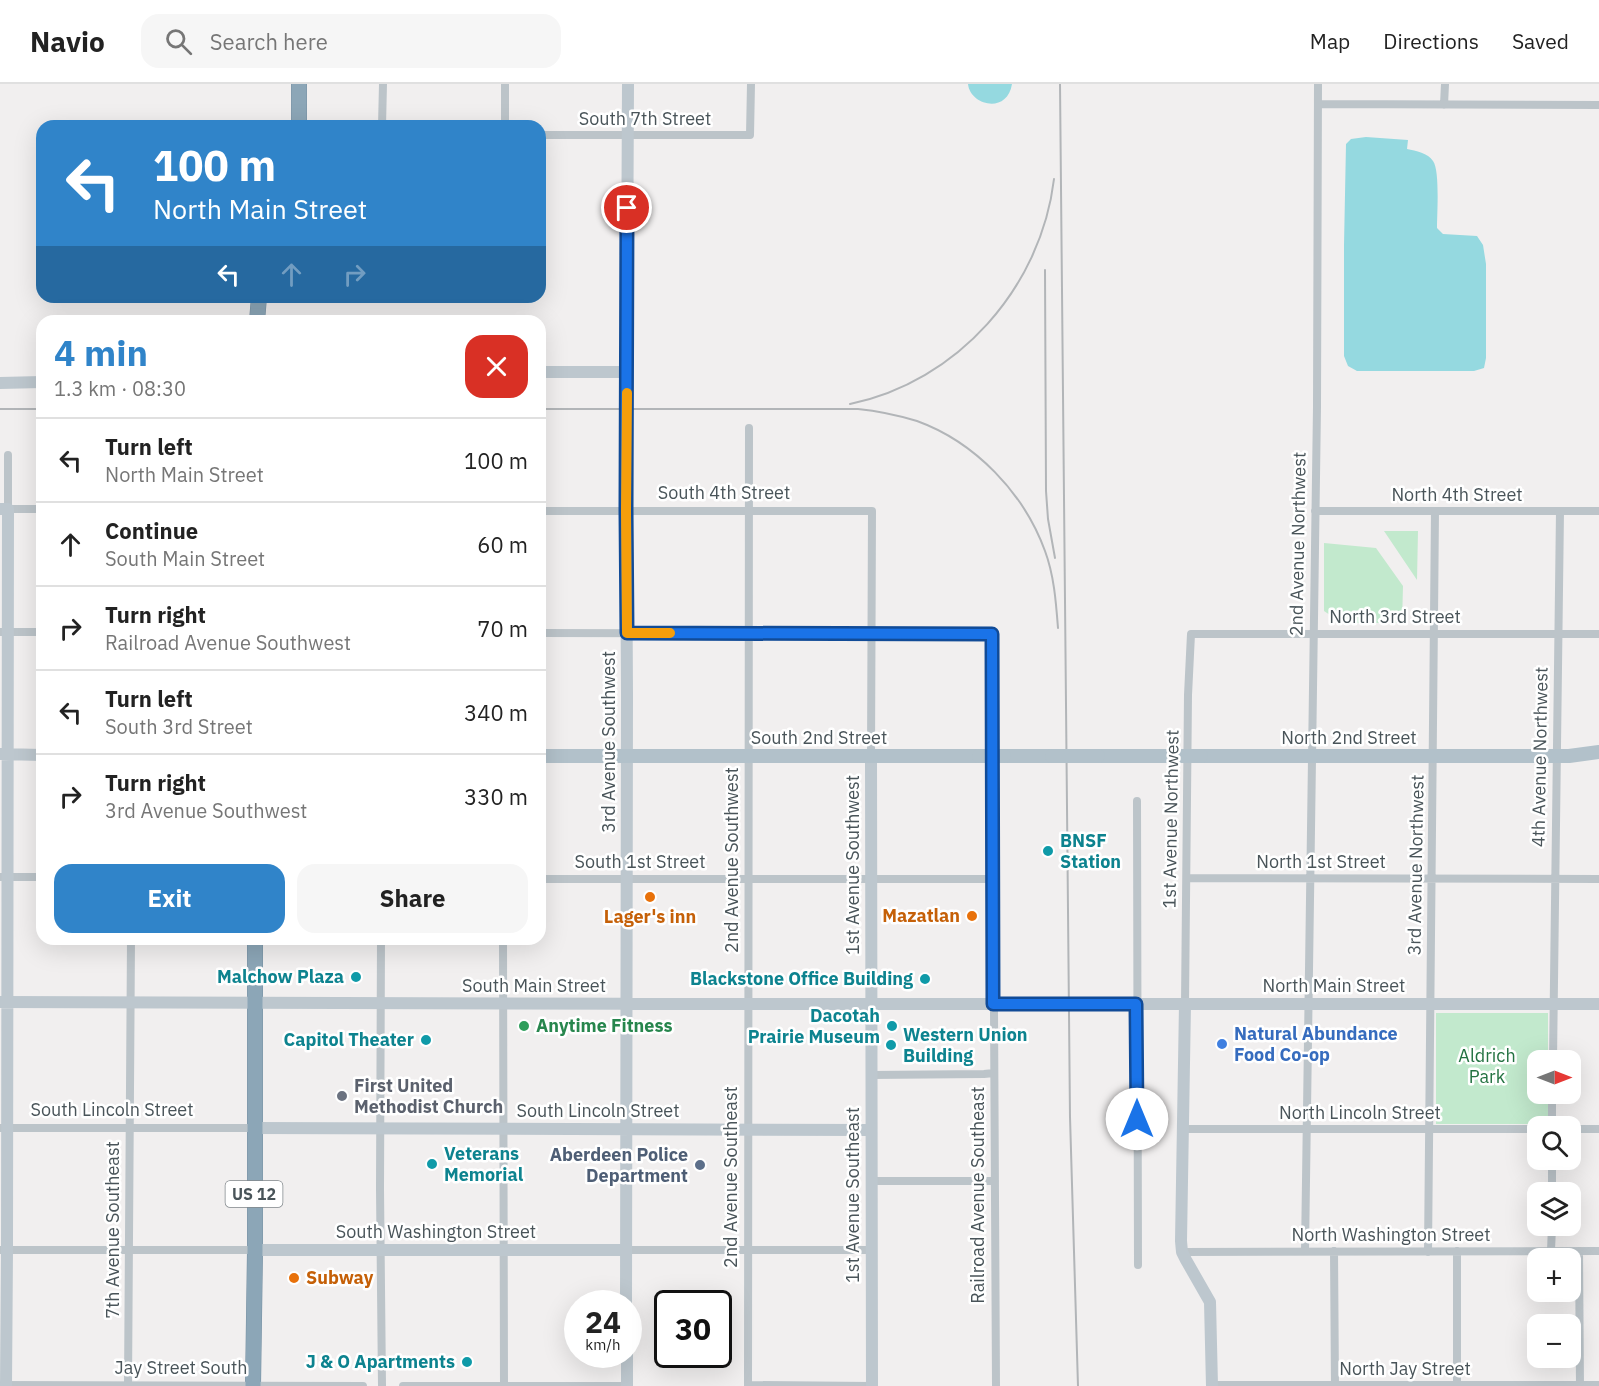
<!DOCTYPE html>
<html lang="en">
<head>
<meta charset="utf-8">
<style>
	:root { --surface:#fff; --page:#f6f6f6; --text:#222; --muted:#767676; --line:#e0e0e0; --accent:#3084c9 }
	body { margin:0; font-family:"IBM Plex Sans",sans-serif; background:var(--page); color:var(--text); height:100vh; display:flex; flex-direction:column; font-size:22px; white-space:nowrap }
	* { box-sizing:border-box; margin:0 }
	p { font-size:20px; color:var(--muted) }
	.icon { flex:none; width:33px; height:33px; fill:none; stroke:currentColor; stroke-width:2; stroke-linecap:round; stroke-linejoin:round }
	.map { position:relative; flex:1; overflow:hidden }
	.drawer { position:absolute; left:36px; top:231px; width:510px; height:630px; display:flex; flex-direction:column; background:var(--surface); border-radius:18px; box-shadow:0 6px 24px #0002 }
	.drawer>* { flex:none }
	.hud { position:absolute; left:36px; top:36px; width:510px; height:183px; border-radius:18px; box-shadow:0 6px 24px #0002; background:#3084c9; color:#fff; overflow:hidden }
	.needle { width:39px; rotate:90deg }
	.controls { position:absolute; left:1527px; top:966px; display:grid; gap:12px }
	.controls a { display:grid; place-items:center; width:54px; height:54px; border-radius:12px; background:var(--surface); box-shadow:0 6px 24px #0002; font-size:30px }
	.speed { position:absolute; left:564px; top:1206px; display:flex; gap:12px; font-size:30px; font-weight:700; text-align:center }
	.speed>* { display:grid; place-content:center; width:78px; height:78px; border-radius:50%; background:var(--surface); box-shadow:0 6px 24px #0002; line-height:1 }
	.speed small { font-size:15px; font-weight:400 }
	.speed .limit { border:3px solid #111; border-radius:9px; background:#fff; color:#111 }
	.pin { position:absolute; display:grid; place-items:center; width:51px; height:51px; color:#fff; margin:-26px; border:3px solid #fff; border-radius:50%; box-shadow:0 2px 6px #0007 }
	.me { position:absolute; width:66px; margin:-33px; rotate:0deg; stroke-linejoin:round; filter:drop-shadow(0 0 4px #0008) }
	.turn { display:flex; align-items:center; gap:21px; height:126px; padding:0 18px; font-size:27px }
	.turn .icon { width:78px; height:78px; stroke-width:2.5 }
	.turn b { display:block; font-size:42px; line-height:51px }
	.lanes { display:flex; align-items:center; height:57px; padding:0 18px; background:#0003; justify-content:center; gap:30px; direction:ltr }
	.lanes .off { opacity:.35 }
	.round { display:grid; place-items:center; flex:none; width:63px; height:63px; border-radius:18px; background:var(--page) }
	.summary { display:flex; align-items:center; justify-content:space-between; height:102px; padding:0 18px }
	h1 { font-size:36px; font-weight:700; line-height:45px; color:var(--accent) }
	.primary-button { display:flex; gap:12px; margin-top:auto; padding:12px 18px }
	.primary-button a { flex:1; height:69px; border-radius:18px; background:var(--accent); color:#fff; font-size:24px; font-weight:700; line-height:69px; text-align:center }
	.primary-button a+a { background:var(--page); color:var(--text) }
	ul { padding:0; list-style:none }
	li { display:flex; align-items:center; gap:18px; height:84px; padding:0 18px; border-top:2px solid var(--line) }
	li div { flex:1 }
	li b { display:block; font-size:22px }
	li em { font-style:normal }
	header { display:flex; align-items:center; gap:36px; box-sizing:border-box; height:84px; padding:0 30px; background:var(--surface); border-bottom:2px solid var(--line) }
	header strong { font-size:28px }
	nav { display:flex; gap:33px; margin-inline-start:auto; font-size:21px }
	.search { width:420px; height:54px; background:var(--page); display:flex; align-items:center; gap:15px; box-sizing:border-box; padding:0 21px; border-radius:18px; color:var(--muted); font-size:22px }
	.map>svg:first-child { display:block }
</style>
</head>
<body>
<header>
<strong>Navio</strong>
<div class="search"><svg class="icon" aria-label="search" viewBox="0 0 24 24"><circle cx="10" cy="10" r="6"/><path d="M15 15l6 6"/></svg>Search here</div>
<nav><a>Map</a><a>Directions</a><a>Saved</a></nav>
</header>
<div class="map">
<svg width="1599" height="1302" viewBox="0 0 1599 1302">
	<rect width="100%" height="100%" fill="#f1efef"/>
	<path fill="#c2e9cd" d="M1384,447h34l-1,49z
		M1324,459l52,5 27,38 -1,37h-60l-18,-12z
		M1436,929h112v47h-10v34h10v30h-112z"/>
	<path fill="#95d9e0" d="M968,0h44c-5,31 -42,21 -44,0z
		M1366,53l42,3 -1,9c9,2 21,4 26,12 7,9 4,53 4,67l6,6 34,2 6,9 3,19v94l-2,10 -10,3h-117l-9,-5 -4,-10v-111l2,-101 5,-5z"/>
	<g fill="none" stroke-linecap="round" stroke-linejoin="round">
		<g stroke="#7891a3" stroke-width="16">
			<path id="highway" d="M299,42v-42
				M257,237l2,-24
				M253,1302l2,-136v-311"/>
		</g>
		<path stroke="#bcc4c9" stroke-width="8" d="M1318,20l281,1
			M1444,21l1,-21
			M382,42l1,-42
			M505,42v-42
			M540,51h210l1,-51
			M8,371v54h34
			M540,427h332l-1,245
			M1315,427h284
			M0,548h42
			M540,549l452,1 4,752
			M1137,717l1,464
			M0,793h42
			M1187,794l412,1
			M540,795h452
			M381,855l-1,250 2,197
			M503,855l1,447
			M1185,920l3,-309 3,-61h408
			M1553,976l7,-549
			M871,991l113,-1 10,-1
			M1552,1042v-32
			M0,1044h254
			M1183,1045h355
			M1570,1045h29
			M871,1097h124
			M1552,1108v-32
			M0,1166h255
			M626,1166h246
			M1305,1167l12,-844 1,-323
			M1334,1167l1,135
			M1457,1167v135
			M1551,1167l1,-25
			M1579,1167l1,135
			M1182,1168l417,-1
			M1428,1168l7,-741
			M0,1301l363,1
			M748,1301l124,1
			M1212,1301h387
			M128,1302l3,-447
			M403,1302h224
			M748,1302l1,-958"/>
		<path stroke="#bdc7ce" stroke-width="12" d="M540,288h87
			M0,299l42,-1
			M0,425h8l-1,741 -1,136
			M1,670l41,1
			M871,672l1,630
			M0,918l736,2h863
			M1185,920l-4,237 1,11 4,8 24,42 2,84
			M254,1044l617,2
			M255,1166h371
			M626,1220l1,-609 -1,-184 2,-427
			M627,1270v32"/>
		<path stroke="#b2c1ca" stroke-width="14" d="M540,672h439
			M1004,672h48
			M1098,672h76
			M1201,672h368l30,-4"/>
		<use href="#highway" stroke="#8ca6b7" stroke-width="15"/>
		<path stroke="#b2b5b8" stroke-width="2" d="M1060,0l10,1033 8,269
			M1045,186l1,221 2,28 7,39
			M850,320c107,-22 191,-116 204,-225
			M0,325h42
			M540,325h318c20,2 39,6 59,12 58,21 107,72 128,130 9,24 11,51 13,77"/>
		<path stroke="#b2c1ca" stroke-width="14" d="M979,672h25
			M1052,672h46
			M1174,672h27"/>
	</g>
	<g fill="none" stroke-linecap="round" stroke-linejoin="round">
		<g stroke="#114b97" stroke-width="15">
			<path id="route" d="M627,124l-1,303 1,122 365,1 1,370h143l1,115"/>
		</g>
		<use href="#route" stroke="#1a73e8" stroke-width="10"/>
		<path stroke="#f59e0b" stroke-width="10" d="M627,309l-1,118 1,122h43"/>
	</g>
	<g fill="#0f9aa8" stroke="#fff" stroke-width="2">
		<circle cx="1048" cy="767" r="6"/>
		<circle cx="356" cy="893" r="6"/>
		<circle cx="925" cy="895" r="6"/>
		<circle cx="892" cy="942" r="6"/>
		<circle cx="426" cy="956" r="6"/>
		<circle cx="891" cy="961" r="6"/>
		<circle cx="432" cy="1080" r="6"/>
		<circle cx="467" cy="1278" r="6"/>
	</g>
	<g fill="#e8710a" stroke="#fff" stroke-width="2">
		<circle cx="650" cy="813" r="6"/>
		<circle cx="972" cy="832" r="6"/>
		<circle cx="294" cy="1194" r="6"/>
	</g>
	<circle fill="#2e9e5b" stroke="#fff" stroke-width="2" cx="524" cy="942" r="6"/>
	<circle fill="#3f7fe0" stroke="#fff" stroke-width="2" cx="1222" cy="960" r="6"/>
	<circle fill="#6b7280" stroke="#fff" stroke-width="2" cx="342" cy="1012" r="6"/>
	<circle fill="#5c6f8a" stroke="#fff" stroke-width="2" cx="700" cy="1081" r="6"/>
	<g text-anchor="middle" stroke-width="5" stroke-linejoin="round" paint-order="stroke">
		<rect fill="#fff" stroke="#80878b" stroke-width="1.5" x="225.5" y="1097" width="57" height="26" rx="4.5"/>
		<g font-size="16" font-weight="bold" fill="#495459">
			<text x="254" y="1116">US 12</text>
		</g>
		<g font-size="18" fill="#495459" stroke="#fff">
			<text x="645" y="41">South 7th Street</text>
			<text x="724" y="415">South 4th Street</text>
			<text x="1457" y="417">North 4th Street</text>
			<text transform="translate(1298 460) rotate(-89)" y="6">2nd Avenue Northwest</text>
			<text x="1395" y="539">North 3rd Street</text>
			<text x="819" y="660">South 2nd Street</text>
			<text x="1349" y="660">North 2nd Street</text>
			<text transform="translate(609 658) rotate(-90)" y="6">3rd Avenue Southwest</text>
			<text transform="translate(1540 673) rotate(-89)" y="6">4th Avenue Northwest</text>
			<text transform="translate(1171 735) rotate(-89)" y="6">1st Avenue Northwest</text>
			<text transform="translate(732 776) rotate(-90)" y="6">2nd Avenue Southwest</text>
			<text x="640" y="784">South 1st Street</text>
			<text x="1321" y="784">North 1st Street</text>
			<text transform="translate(853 781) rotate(-90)" y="6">1st Avenue Southwest</text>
			<text transform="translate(1416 781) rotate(-89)" y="6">3rd Avenue Northwest</text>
			<text x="534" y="908">South Main Street</text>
			<text x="1334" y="908">North Main Street</text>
			<text x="112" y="1032">South Lincoln Street</text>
			<text x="598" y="1033">South Lincoln Street</text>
			<text x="1360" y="1035">North Lincoln Street</text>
			<text transform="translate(731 1093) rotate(-90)" y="6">2nd Avenue Southeast</text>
			<text transform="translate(853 1111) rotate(-90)" y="6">1st Avenue Southeast</text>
			<text transform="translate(978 1111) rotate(-90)" y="6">Railroad Avenue Southeast</text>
			<text transform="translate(113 1146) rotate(-90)" y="6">7th Avenue Southeast</text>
			<text x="436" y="1154">South Washington Street</text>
			<text x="1391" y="1157">North Washington Street</text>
			<text x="181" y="1290">Jay Street South</text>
			<text x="1405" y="1291">North Jay Street</text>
		</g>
		<g font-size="18" font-weight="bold" fill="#0d838f" stroke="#fff" text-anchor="end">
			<text x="1060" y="763" text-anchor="start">BNSF<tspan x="1060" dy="21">Station</tspan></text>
			<text x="344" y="899">Malchow Plaza</text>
			<text x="913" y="901">Blackstone Office Building</text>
			<text x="880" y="938">Dacotah<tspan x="880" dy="21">Prairie Museum</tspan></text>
			<text x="903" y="957" text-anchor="start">Western Union<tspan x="903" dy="21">Building</tspan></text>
			<text x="414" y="962">Capitol Theater</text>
			<text x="444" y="1076" text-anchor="start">Veterans<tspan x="444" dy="21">Memorial</tspan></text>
			<text x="455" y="1284">J &amp; O Apartments</text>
		</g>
		<g font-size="18" font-weight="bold" fill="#c56008" stroke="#fff" text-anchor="end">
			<text x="960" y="838">Mazatlan</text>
			<text x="650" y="839" text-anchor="middle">Lager's inn</text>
			<text x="306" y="1200" text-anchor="start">Subway</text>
		</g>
		<g font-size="18" font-weight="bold" fill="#27864d" stroke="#fff" text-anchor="start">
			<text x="536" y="948">Anytime Fitness</text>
		</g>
		<g font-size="18" font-weight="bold" fill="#366cbe" stroke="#fff" text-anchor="start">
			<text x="1234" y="956">Natural Abundance<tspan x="1234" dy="21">Food Co-op</tspan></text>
		</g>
		<g font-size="18" fill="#237241" stroke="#fff">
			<text x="1487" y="978">Aldrich<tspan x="1487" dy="21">Park</tspan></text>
		</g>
		<g font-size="18" font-weight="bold" fill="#5b616d" stroke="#fff" text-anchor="start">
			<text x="354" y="1008">First United<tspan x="354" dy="21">Methodist Church</tspan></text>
		</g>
		<g font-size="18" font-weight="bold" fill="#4e5e75" stroke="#fff" text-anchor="end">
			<text x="688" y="1077">Aberdeen Police<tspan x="688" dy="21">Department</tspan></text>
		</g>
	</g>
</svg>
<div class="controls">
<a><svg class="needle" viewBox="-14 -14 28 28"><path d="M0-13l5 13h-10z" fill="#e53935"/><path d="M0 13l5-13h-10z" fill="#767676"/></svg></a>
<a><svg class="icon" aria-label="search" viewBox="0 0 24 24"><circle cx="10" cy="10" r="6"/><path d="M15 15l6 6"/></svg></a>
<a><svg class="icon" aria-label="layers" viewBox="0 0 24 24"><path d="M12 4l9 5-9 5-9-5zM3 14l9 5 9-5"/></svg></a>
<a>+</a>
<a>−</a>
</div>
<div class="speed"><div>24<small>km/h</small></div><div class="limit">30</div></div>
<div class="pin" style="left:627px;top:124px;background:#d93025"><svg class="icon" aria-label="arrive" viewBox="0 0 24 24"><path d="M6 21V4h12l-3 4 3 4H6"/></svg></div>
<svg class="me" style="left:1137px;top:1035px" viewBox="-20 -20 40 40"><circle r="19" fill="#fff"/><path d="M0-13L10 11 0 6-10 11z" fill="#1a73e8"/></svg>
<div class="hud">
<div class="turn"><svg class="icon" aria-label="left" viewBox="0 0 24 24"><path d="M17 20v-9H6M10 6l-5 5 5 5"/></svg><div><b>100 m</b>North Main Street</div></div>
<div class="lanes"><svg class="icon" aria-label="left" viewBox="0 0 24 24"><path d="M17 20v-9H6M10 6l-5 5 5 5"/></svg><svg class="icon off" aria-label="ahead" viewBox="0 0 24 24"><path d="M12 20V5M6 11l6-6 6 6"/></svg><svg class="icon off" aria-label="right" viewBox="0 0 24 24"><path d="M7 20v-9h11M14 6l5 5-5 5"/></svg></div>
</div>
<section class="drawer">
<div class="summary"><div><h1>4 min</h1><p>1.3 km · 08:30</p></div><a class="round" style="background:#d93025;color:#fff"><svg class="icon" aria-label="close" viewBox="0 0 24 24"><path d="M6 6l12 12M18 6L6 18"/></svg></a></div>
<ul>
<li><svg class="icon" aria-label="left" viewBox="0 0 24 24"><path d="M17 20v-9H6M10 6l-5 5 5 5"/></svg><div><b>Turn left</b><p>North Main Street</p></div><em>100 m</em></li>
<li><svg class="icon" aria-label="ahead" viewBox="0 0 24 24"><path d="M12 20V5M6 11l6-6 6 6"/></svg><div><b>Continue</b><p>South Main Street</p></div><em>60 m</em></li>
<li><svg class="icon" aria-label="right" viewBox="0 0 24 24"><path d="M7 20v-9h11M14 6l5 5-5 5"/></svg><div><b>Turn right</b><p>Railroad Avenue Southwest</p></div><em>70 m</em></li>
<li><svg class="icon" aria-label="left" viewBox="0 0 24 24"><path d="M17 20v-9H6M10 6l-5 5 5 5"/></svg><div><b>Turn left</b><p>South 3rd Street</p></div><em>340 m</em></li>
<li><svg class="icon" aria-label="right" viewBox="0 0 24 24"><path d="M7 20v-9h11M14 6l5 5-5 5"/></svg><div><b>Turn right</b><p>3rd Avenue Southwest</p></div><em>330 m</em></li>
</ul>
<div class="primary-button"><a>Exit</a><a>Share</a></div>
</section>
</div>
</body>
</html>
